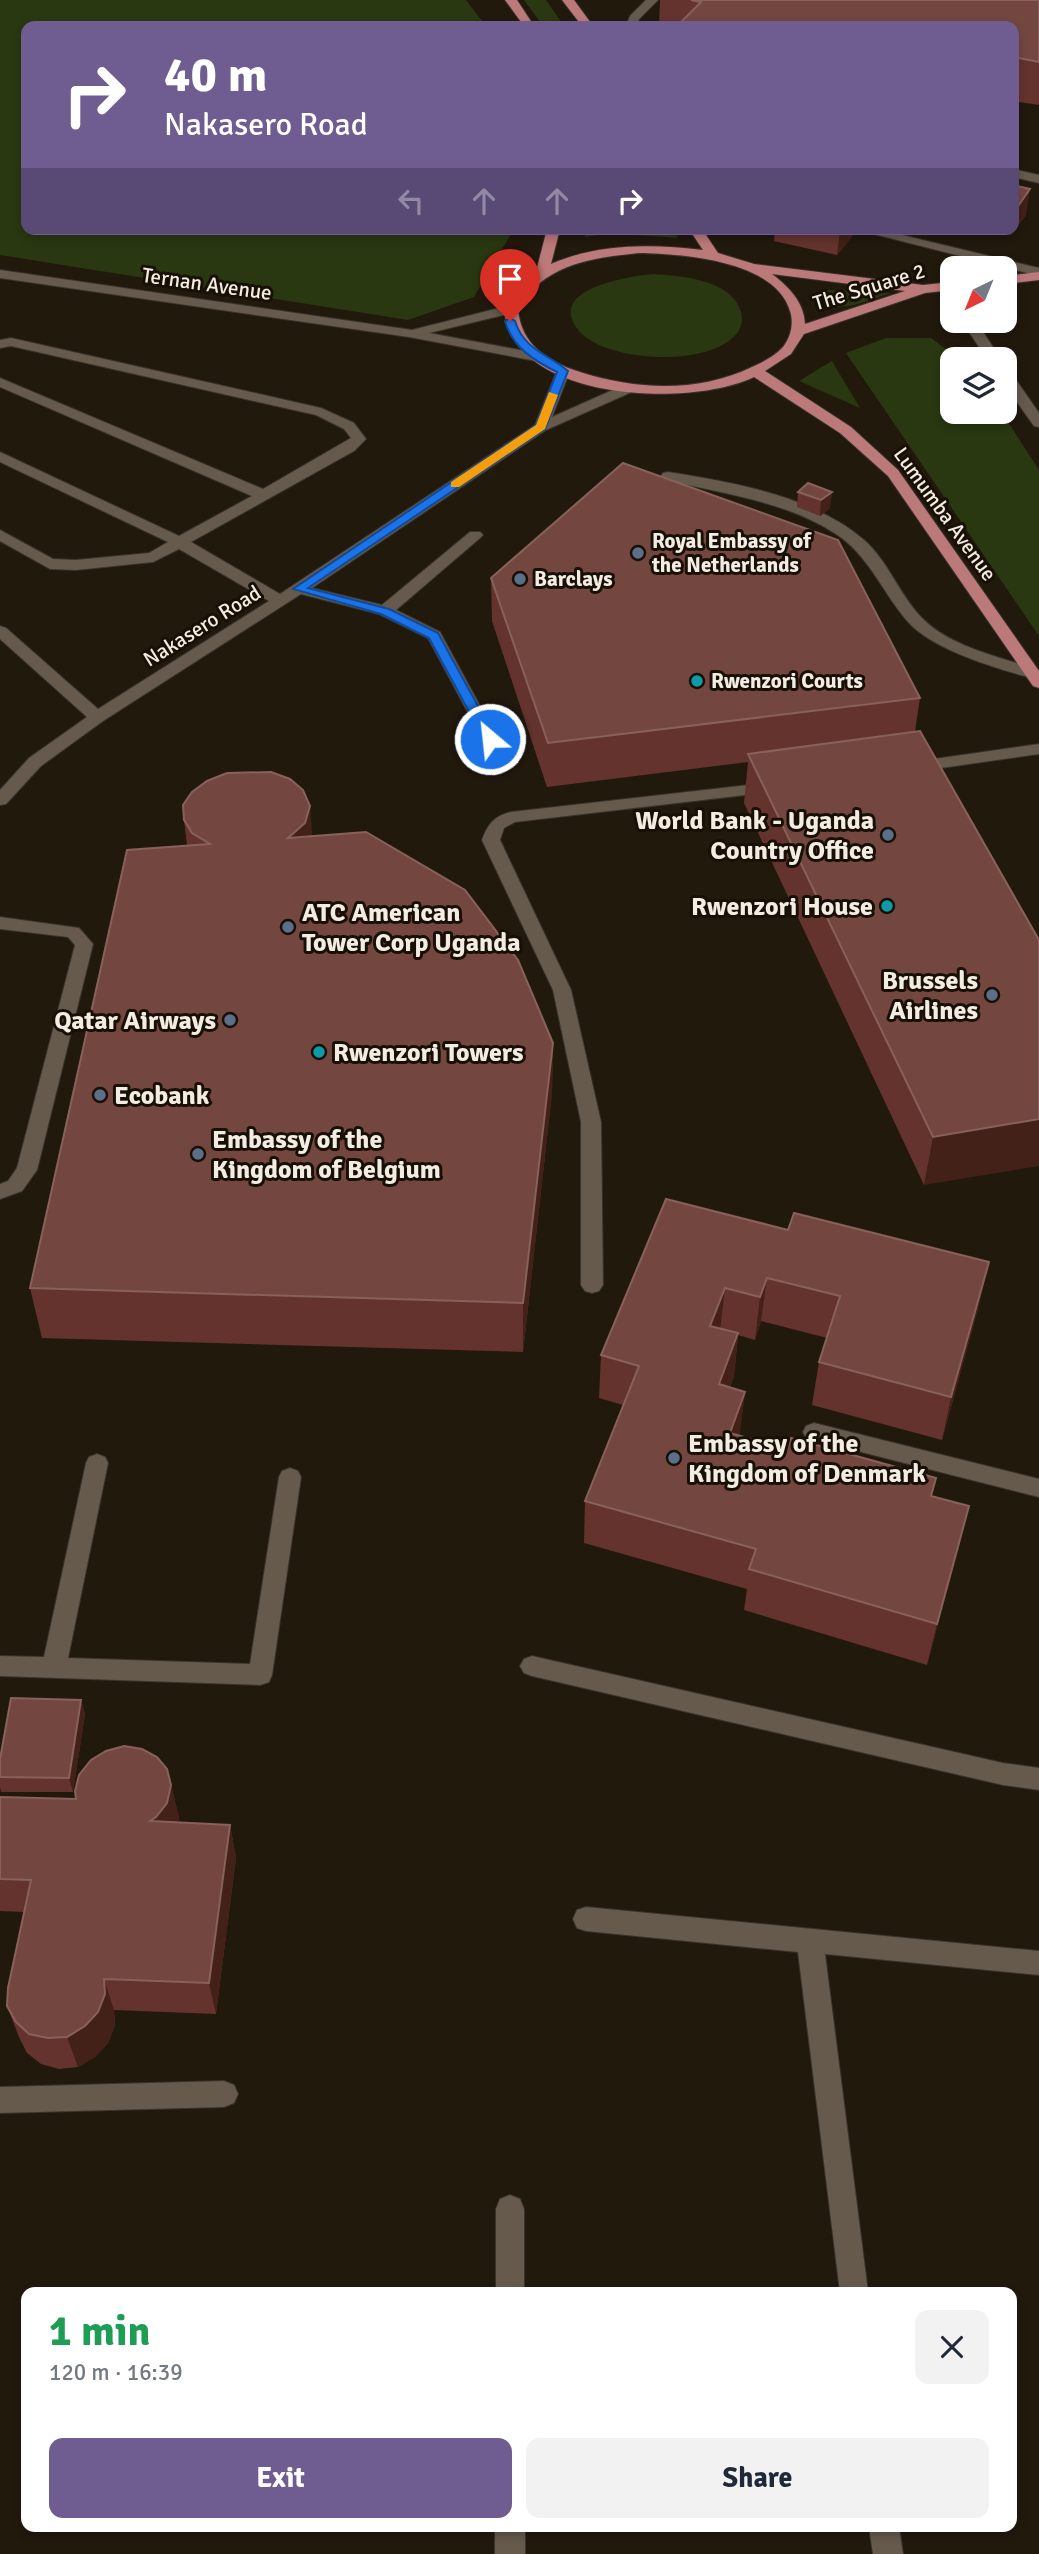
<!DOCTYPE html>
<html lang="en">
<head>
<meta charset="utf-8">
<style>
	:root { --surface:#fff; --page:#f2f2f3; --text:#1f2937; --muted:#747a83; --accent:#6f5d91 }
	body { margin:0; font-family:Signika,sans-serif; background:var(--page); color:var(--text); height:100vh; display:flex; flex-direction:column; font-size:26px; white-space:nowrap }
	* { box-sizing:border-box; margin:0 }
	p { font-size:23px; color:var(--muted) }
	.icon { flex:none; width:38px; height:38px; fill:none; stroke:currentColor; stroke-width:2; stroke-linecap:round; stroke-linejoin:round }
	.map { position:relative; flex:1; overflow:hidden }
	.details { position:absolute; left:21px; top:2287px; width:996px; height:245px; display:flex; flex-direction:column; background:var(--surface); border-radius:14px; box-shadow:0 4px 10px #0003 }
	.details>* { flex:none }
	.guide { position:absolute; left:21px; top:21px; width:998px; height:214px; border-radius:14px; box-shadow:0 4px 10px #0003; background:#6f5d91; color:#fff; overflow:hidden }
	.needle { width:46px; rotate:223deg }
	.controls { position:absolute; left:940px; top:256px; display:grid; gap:14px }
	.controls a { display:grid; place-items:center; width:77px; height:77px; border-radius:14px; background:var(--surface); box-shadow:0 4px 10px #0003; font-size:35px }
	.pin { position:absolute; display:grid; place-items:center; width:60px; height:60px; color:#fff; margin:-72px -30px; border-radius:50% 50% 50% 0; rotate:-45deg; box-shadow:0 0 7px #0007 }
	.pin .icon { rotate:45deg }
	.me { position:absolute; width:77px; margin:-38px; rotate:332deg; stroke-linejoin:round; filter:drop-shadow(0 0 5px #0008) }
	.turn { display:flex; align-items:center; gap:24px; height:147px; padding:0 28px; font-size:32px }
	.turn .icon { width:91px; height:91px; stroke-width:2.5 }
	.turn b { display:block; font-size:49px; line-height:60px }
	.lanes { display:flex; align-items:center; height:66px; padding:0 28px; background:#0003; justify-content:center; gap:35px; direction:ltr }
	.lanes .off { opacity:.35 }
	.round { display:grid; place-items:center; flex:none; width:74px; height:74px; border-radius:14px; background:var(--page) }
	.summary { display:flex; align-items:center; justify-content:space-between; height:119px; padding:0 28px }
	h1 { font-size:42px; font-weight:700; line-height:52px; color:#1e9e55 }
	.primary-button { display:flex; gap:14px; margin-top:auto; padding:14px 28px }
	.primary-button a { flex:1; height:80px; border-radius:14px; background:var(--accent); color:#fff; font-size:28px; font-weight:700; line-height:80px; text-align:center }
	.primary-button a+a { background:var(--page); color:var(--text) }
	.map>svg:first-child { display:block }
</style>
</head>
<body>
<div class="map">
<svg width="1039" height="2554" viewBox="0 0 1039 2554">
	<rect width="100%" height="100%" fill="#22190d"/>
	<path fill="#293811" d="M0,0h466l20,26h-460v203h488l-40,68 -66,23 -408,-65z
		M524,0h22l18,26h-21z
		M586,229h86l6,9 -68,-5 -25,4z
		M653,274c28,2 79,5 88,38 2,6 1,14 -3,20 -26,36 -131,31 -159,-1 -35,-42 51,-55 74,-57z
		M827,290l64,3c-21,6 -56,25 -71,4z
		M886,338h45l28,21h-7v52h49l38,59v166l-193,-283z
		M832,361l28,47 -61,-27z"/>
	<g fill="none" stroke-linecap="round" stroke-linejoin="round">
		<g stroke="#39332d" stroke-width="2">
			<path id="minor" d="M646,0h12l-19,19 -3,7h-10l4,-10z
				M1013,169l26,6v8l-26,-6z
				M854,229h23l162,39v8z
				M0,270l412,60 99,-25 5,1v6l-87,21 107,20 7,4 -7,4 -127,-24 -409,-59z
				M945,283l7,4v14l-5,-1 -9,-13z
				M961,320h14l26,39h-14z
				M11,338l310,70 33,15 12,16 -12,12 -163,91 89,52 255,-169 23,-57h10l2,3 -18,46 72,-32h10v6l-88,39 -234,158 70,17 88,-73h10l3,3 -3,3 -84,72 44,22 58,107 -2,4h-12l-2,-4 -54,-101 -49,-24 -78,-20 -198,127 -62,45 -35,38 -6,1v-15l29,-32 58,-41 -87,-78v-13l6,2 92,81 171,-108 -90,-52 -26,13 -77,8 -26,-1 -50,-28v-11l53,29 23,1 73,-7 19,-11 -168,-80v-10l179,84 73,-40 -252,-109v-9l263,111 88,-51 -7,-9 -28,-14 -305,-69 -11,2v-8z
				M1004,369l5,1 30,43v14l-5,-1 -30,-42z
				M668,472c64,10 145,24 196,68 24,21 35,54 57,77 28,30 80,40 117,53l1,5 -7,3c-35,-9 -97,-28 -122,-54 -27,-29 -39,-67 -74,-90 -52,-34 -115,-40 -173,-55l-2,-3 2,-3z
				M1039,744v10l-126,18 -9,-5 9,-5z
				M774,782l9,5 -3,4 -265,31 -11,6 -4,12 71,150 30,132 2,163 -4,6 -7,2 -7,-2 -4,-6v-163l-28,-132 -71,-150c6,-16 12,-24 29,-28z
				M0,917l79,11 14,16 -56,226 -15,21 -22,8v-15l8,-3 9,-13 58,-223 -7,-8 -68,-8z
				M814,1423l225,56v18l-233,-59 -3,-6 3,-6z
				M97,1454l8,3 3,6 -40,195 182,6 29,-187 3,-6 8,-3 8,3 3,6 -29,198 -3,7 -9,3 -260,-9v-20l44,1 42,-194 3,-6z
				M532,1656l471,107 36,5v22l-36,-5 -471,-109 -8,-3 -4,-7 4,-7z
				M586,1907l453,44v24l-214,-21 43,338h-28l-42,-340 -212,-21 -9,-3 -4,-9 4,-9z
				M224,2081l10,4 4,9 -4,9 -10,4 -224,6v-26z
				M510,2195l10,4 4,10v83h-28v-83l4,-10z
				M495,2527h30v27h-30z
				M869,2527h30l4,27h-30z"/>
		</g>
		<g stroke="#39332d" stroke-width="2">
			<path id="major" d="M505,0h12l17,26h-10z
				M562,0h12l19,26h-11z
				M547,229h13l-9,35c48,-21 101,-20 152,-14l-14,-21h13l16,24 36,11 169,21 29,-3v8l-27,3 -121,41 -13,20 -26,17 86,56 47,43 141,201v17l-6,-2 -145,-210 -48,-43 -86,-56c-64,31 -242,25 -250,-68l12,-19 20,-18zM639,253c43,1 136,7 151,58 4,12 1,26 -7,36 -8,9 -20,15 -31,20 -54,26 -115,23 -172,5 -32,-10 -59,-27 -62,-63 26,-45 73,-51 121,-56zM772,274l133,17 -100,33c-1,-22 -16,-37 -33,-50z
				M1039,272v8l-35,4v-8z"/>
		</g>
		<use href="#minor" fill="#655a4c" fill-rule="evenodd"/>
		<use href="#major" fill="#bc797a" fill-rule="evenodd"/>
	</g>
	<path fill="#64332d" d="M660,0h379v105l-26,-4v-75h-354z
		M1013,185l13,30 -15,20 -29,-6h31z
		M775,229h83l-21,26 -63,-14z
		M808,483l22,25 -10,8 -23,-9 1,-15z
		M491,578l429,120 -5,33 124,209 -115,245 -180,-382 4,-41 -201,25 -55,-166z
		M184,820l129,16 240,207 -1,50 -29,259 -481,-14 -12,-50 157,-443z
		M666,1199l313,106 -37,135 -130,-35 7,-43 8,-24 -66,-17 -6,19 -17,-5 -4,41 -4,11 15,5 -6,44 48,13 149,29 -4,18 37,10 -42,159 -183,-55 3,-21 -163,-46 1,-42 38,-96 -24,-7 2,-43z
		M81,1700l4,14 -12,78h-72l-1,-5v-28z
		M171,1785l8,33 -1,4 52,3 6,33 -20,156 -102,-4 1,15 -7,18 -13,14 -17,10 -19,2 -18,-5 -14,-11 -8,-16 -12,-31 17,-94 -24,-1v-114l76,2z"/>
	<path fill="#432018" d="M1030,189l-4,26 -15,20 5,-26z
		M840,229h18l-21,26z
		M832,492l-2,16 -10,8 1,-16z
		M310,806l4,51 -26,-19z
		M553,1043l-1,50 -29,259v-49z
		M1039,1119v47l-115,19 9,-48z
		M989,1262l-10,43 -37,135 9,-43z
		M767,1278l-6,43 -6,19 5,-43z
		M725,1288l-5,43 -10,-5z
		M738,1333l-4,43 -19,51 4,-43z
		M745,1392l-5,42 -15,41 5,-42z
		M969,1506l-10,41 -32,118 10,-41z
		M81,1700l4,14 -12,78 -4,-14z
		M171,1785l8,33 -5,18 -24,-15z
		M230,1825l6,33 -20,156 -7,-31z
		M104,1979l10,31 1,15 -7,18 -13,14 -17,10 -11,-30z"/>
	<path fill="#734740" stroke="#87615a" stroke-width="2" d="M691,0h348v62l-26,-5v-31h-336l24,-24z
		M1013,185l17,4 -14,20 -3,-1z
		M623,463l215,77 82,158 -372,45 -57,-165z
		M808,483l24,9 -11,8 -23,-8z
		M920,731l119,209v179l-106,18 -185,-383z
		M271,772l19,7 13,11 7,16 -5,17 -17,15 78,-6 99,58 53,70 35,83 -30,260 -493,-15 97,-438 83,-6 -18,-11 -8,-13 -1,-15 9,-13 15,-11 20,-8z
		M666,1199l122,31 6,-17 195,49 -38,135 -132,-35 21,-66 -73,-18 -7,19 -35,-9 -15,38 28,7 -19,51 26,8 -15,41 57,16 4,-11 145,40 -5,18 38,10 -32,118 -188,-55 7,-20 -171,-48 54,-135 -38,-11z
		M11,1698l70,2 -12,78 -69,-1v-18z
		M124,1746l18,3 15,8 10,12 4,16 -4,18 -11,14 -6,4 80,4 -21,158 -105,-4 1,15 -7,18 -13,14 -18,11 -19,1 -19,-4 -13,-12 -9,-16 1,-18 23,-108 -31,-1v-82l76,2 -1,-8 4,-16 12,-15 15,-9z"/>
	<path fill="#1a73e8" stroke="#114b97" stroke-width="2" d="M510,318l5,3c9,29 33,33 53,50l-23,58 -237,159 81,21 49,24 58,106 -6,4 -6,-4 -55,-101 -48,-24 -88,-25 243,-164 21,-53c-24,-12 -44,-24 -52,-51z"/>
	<path fill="#f59e0b" d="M549,392l9,3 -13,34 -86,58h-8v-5l85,-57z"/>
	<g fill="#5c6f8a" stroke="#181005" stroke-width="2.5">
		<circle cx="638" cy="553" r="7"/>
		<circle cx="520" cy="579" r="7"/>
		<circle cx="888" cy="835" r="7"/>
		<circle cx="288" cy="927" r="7"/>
		<circle cx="992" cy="995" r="7"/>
		<circle cx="230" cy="1020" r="7"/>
		<circle cx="100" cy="1095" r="7"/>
		<circle cx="198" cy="1154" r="7"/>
		<circle cx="674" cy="1458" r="7"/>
	</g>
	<g fill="#0f9aa8" stroke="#181005" stroke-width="2.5">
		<circle cx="697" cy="681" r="7"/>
		<circle cx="887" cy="906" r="7"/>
		<circle cx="319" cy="1052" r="7"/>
	</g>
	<g text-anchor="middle" stroke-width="6" stroke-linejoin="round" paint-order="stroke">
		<g font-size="21" fill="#f2ece3" stroke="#181005">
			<text transform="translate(207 284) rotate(8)" y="7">Ternan Avenue</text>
			<text transform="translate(869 287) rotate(-17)" y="7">The Square 2</text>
			<text transform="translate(945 514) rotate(54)" y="7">Lumumba Avenue</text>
			<text transform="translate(202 626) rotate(-32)" y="7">Nakasero Road</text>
		</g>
		<g font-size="21" font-weight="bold" fill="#f2ece3" stroke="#181005" text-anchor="start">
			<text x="652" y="548">Royal Embassy of<tspan x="652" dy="24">the Netherlands</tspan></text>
			<text x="534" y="586">Barclays</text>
			<text x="711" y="688">Rwenzori Courts</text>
		</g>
		<g font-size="26" font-weight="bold" fill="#f2ece3" stroke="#181005" text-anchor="start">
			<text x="874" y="829" text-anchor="end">World Bank - Uganda<tspan x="874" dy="30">Country Office</tspan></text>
			<text x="873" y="915" text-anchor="end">Rwenzori House</text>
			<text x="302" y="921">ATC American<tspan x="302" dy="30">Tower Corp Uganda</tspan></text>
			<text x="978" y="989" text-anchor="end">Brussels<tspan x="978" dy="30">Airlines</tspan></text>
			<text x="216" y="1029" text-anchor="end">Qatar Airways</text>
			<text x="333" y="1061">Rwenzori Towers</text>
			<text x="114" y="1104">Ecobank</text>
			<text x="212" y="1148">Embassy of the<tspan x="212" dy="30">Kingdom of Belgium</tspan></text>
			<text x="688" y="1452">Embassy of the<tspan x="688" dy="30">Kingdom of Denmark</tspan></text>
		</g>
	</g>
</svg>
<div class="controls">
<a><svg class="needle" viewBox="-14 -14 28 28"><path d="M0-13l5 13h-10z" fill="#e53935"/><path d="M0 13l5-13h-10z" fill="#747a83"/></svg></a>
<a><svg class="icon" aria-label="layers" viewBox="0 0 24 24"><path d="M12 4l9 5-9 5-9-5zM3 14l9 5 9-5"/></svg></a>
</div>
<div class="pin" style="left:510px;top:321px;background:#d93025"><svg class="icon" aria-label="arrive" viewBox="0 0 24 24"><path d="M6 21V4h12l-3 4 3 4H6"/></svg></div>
<svg class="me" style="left:490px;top:739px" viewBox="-20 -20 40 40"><circle r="17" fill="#1a73e8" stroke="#fff" stroke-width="3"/><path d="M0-11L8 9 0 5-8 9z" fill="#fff"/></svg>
<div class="guide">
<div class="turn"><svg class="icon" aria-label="right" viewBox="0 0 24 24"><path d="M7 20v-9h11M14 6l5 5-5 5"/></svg><div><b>40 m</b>Nakasero Road</div></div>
<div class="lanes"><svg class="icon off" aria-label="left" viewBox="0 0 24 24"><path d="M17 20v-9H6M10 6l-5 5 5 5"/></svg><svg class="icon off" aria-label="ahead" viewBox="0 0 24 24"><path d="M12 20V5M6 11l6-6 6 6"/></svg><svg class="icon off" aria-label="ahead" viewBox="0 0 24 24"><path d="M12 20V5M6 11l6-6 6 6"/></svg><svg class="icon" aria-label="right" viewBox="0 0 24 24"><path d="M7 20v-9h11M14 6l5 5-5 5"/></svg></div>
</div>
<section class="details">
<div class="summary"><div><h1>1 min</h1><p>120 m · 16:39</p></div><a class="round"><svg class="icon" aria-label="close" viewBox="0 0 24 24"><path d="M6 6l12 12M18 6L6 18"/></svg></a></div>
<div class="primary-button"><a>Exit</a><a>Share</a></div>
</section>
</div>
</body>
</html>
